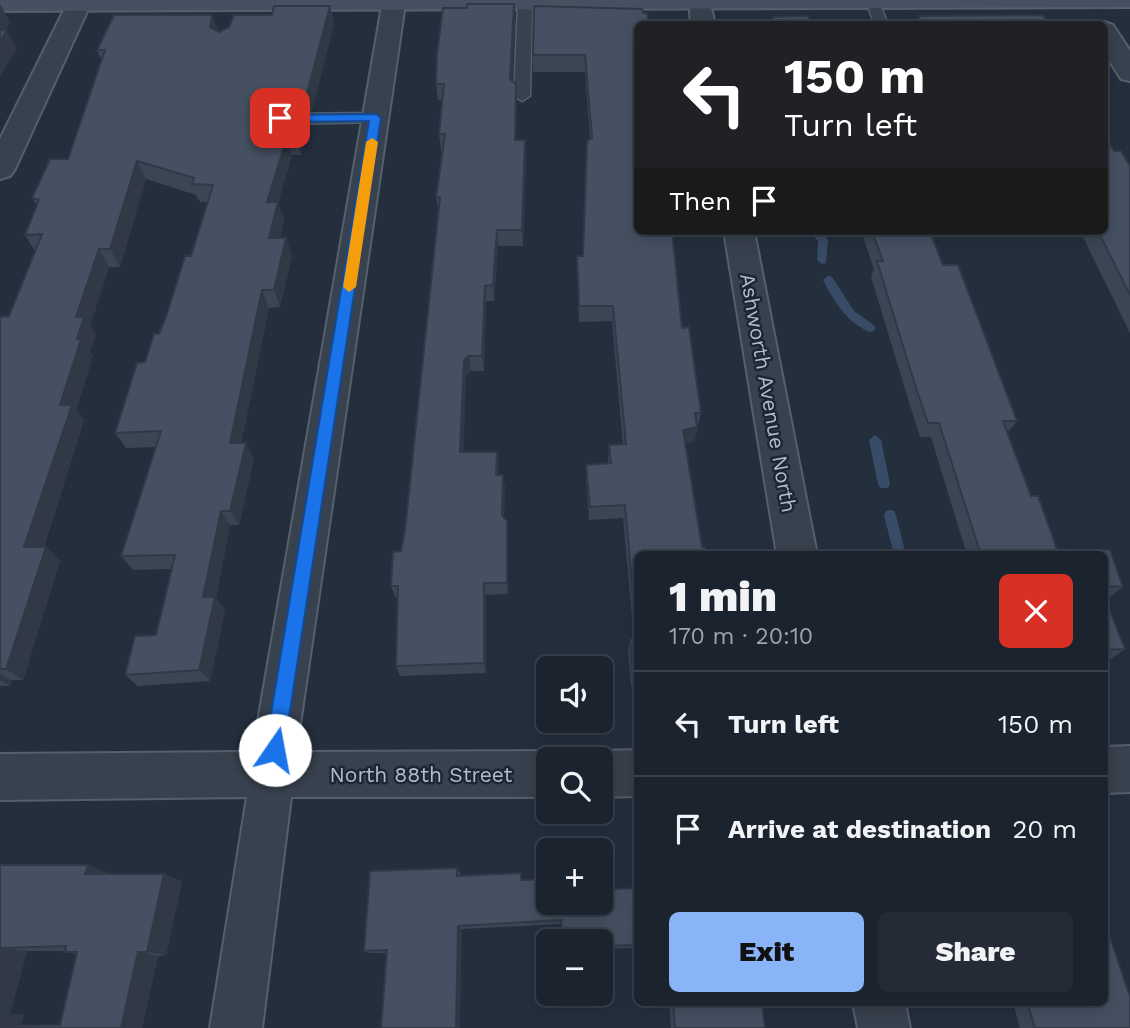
<!DOCTYPE html>
<html lang="en">
<head>
<meta charset="utf-8">
<style>
	:root { --surface:#1b232e; --page:#242b36; --text:#f1f3f6; --muted:#a0a4aa; --line:#39404a; --accent:#8ab4f8 }
	body { margin:0; font-family:"Work Sans",sans-serif; background:var(--page); color:var(--text); height:100vh; display:flex; flex-direction:column; font-size:26px; white-space:nowrap }
	* { box-sizing:border-box; margin:0 }
	p { font-size:23px; color:var(--muted) }
	.icon { flex:none; width:38px; height:38px; fill:none; stroke:currentColor; stroke-width:2; stroke-linecap:round; stroke-linejoin:round }
	.map { position:relative; flex:1; overflow:hidden }
	.panel { position:absolute; left:634px; top:551px; width:474px; height:455px; display:flex; flex-direction:column; background:var(--surface); border-radius:10px; box-shadow:0 4px 18px #0003,0 0 0 2px var(--line) }
	.panel>* { flex:none }
	.banner { position:absolute; left:634px; top:21px; width:474px; height:214px; border-radius:10px; box-shadow:0 4px 18px #0003,0 0 0 2px var(--line); background:#202124; color:#fff; overflow:hidden }
	.buttons { position:absolute; left:536px; top:656px; display:grid; gap:14px }
	.buttons a { display:grid; place-items:center; width:77px; height:77px; border-radius:10px; background:var(--surface); box-shadow:0 4px 18px #0003,0 0 0 2px var(--line); font-size:35px }
	.pin { position:absolute; display:grid; place-items:center; width:60px; height:60px; color:#fff; margin:-30px; border-radius:14px; box-shadow:0 4px 10px #0006 }
	.me { position:absolute; width:77px; margin:-38px; rotate:12deg; stroke-linejoin:round; filter:drop-shadow(0 0 5px #0008) }
	.turn { display:flex; align-items:center; gap:24px; height:147px; padding:0 35px; font-size:32px }
	.turn .icon { width:91px; height:91px; stroke-width:2.5 }
	.turn b { display:block; font-size:49px; line-height:60px }
	.then { display:flex; align-items:center; height:66px; padding:0 35px; background:#0003; gap:14px; font-size:26px }
	.round { display:grid; place-items:center; flex:none; width:74px; height:74px; border-radius:10px; background:var(--page) }
	.overview { display:flex; align-items:center; justify-content:space-between; height:119px; padding:0 35px }
	h1 { font-size:42px; font-weight:800; line-height:52px }
	.primary-button { display:flex; gap:14px; margin-top:auto; padding:14px 35px }
	.primary-button a { flex:1; height:80px; border-radius:10px; background:var(--accent); color:#111; font-size:28px; font-weight:800; line-height:80px; text-align:center }
	.primary-button a+a { background:var(--page); color:var(--text) }
	ul { padding:0; list-style:none }
	li { display:flex; align-items:center; gap:21px; height:105px; padding:0 35px; border-top:2px solid var(--line) }
	li div { flex:1 }
	li b { display:block; font-size:26px }
	li em { font-style:normal }
	.map>svg:first-child { display:block }
</style>
</head>
<body>
<div class="map">
<svg width="1130" height="1028" viewBox="0 0 1130 1028">
	<rect width="100%" height="100%" fill="#242f3e"/>
	<g fill="none" stroke-linecap="round" stroke-linejoin="round">
		<path fill="#394c67" fill-rule="evenodd" d="M809,231h11l8,9 -2,23 -4,1 -5,-4 1,-19z
			M828,276l4,1 22,34 20,14 1,3 -1,3 -4,1c-23,-9 -36,-31 -47,-52z
			M875,435l6,5 9,44 -2,4h-8l-2,-4 -9,-44z
			M890,510l4,1 2,4 10,40h-12l-10,-40 2,-4z"/>
		<g stroke="#565f6c" stroke-width="3">
			<path id="lane" d="M527,0l5,4 -2,92 -8,5 -8,-5 4,-92z
				M866,0h12l10,24h-14z
				M376,113l8,5 -2,4 -102,2 -8,-5 8,-5z"/>
		</g>
		<g stroke="#565f6c" stroke-width="4">
			<path id="street" d="M69,0h18l3,5 -75,164 -5,7 -10,3v-40z
				M383,0h20l2,4 -109,748 252,-1 17,9h-17v37h-257l-29,231h-52l37,-231 -247,3v-46l244,-2 11,5 -2,-7zM264,768l9,3 -1,6h-6z
				M689,0h20l6,24h-24z
				M1104,22l9,3 17,26v30l-9,-2 -17,-27v-28h-9z
				M724,231h30l63,324h-40z
				M1130,746v46l-26,1v-46z
				M637,750v46l-37,1v-37l-16,-2 16,-7z
				M853,1003h52l5,25h-52z"/>
		</g>
		<g stroke="#565f6c" stroke-width="4">
			<path id="secondary" d="M0,0h1130v7l-1130,4z"/>
		</g>
		<use href="#lane" fill="#38414e" fill-rule="evenodd"/>
		<use href="#street" fill="#38414e" fill-rule="evenodd"/>
		<use href="#secondary" fill="#465061" fill-rule="evenodd"/>
	</g>
	<path fill="#3b4654" fill-rule="evenodd" d="M514,4l1,17 -3,60 4,3v56h9l1,17 -3,89h-25l-4,55h-8l-2,70h-13l-5,4 -3,77h34l1,23h5l2,13 -1,29 3,4 1,13v60l-22,1v78l-86,3 -4,-10 2,-69h-3l-4,-11 10,-35 4,-21 34,-317 -3,-16 6,-47h-1l-2,-16 3,-34h-4l-2,-16 31,-76z
		M330,6l4,18 -22,87h-9l4,15 -6,29h-9l-14,48 6,17 -4,18 12,17 -12,52 -11,1 -28,135 13,16 -15,66h-9l-14,73 9,12 -15,71 -72,5 -13,-11 31,-40 16,-66 -39,1 -12,-14 35,-109 -30,1 -11,-15 44,-99 32,-78 17,-54h-8l-4,-7 -50,-16 -26,88h-11l-19,59 6,8 -6,18 3,4 -17,54 8,10 -40,127h2l14,14 -37,119h-12l-1,6h-10v-369l9,-1 26,-65 -10,-16 12,-30 -5,-7 36,-39 33,-100 -4,-9 115,-35 6,17 54,-17z
		M642,9l-5,222 45,97 19,85 -7,29 -9,1 -48,112v131l-6,1 -3,-38 2,-10h4l-11,-121 -34,2 -3,-42v-13l22,-1 1,-19h14l-11,-124 -33,1 -2,-66h6l7,-117 -5,-67h-52v-17z
		M918,16l133,8h-135z
		M1114,151l16,15v167l-50,-102h24z
		M861,231h69l13,34h15l59,156 -10,12 24,63h7l19,53 53,1 13,37 -14,11h-4l20,51 -14,10h-7v-104h-137l-36,-118h-11l-11,-35 -38,-125 3,-8z
		M0,865l109,8 -1,1 74,7 -16,74 -8,1 -16,72h-142zM27,951h38v1l12,2 -17,71 -39,1 3,-12h-14z
		M457,868l3,5v3l61,-3 1,7 92,9 23,-1v60l-37,1v-7l-39,-18 -99,5 -76,24h-16l-6,-2z
		M669,1003h93l3,25h-94z
		M1013,1003h91l26,25h-110z"/>
	<path fill="#303945" d="M0,4l10,18 -10,17z
		M514,4l1,17 -4,75 -1,-17z
		M330,6l4,18 -22,87 -5,-18z
		M212,15l7,18 -9,-6z
		M7,30l10,19 -17,28v-36z
		M516,84l1,17 -1,56 -1,-17z
		M274,93l6,18 -10,7 -6,-18z
		M302,108l5,18 -6,29 -6,-18z
		M287,137l5,18 -14,48 6,17 -8,36 -7,-18 -2,-36z
		M525,140l1,17 -3,89 -1,-16z
		M137,161l9,18 -26,88 -10,-18z
		M497,230l1,16 -4,55 -1,-16z
		M286,238l6,17 -12,52 -6,-17z
		M99,249l10,18 -19,59 6,8 -6,18 3,4 -17,54 8,10 -45,141 -15,-14 53,-208 -1,-22z
		M485,286l1,15 -2,70 -2,-15z
		M262,290l7,18 -31,151 -8,-16z
		M469,356l2,15 -5,4 -3,91 -3,-14 4,-92z
		M697,427l-3,15 -14,2 3,-14z
		M246,443l8,16 -15,66 -9,-14z
		M497,452l2,14 -1,22 -2,-13z
		M503,475l2,13 -2,40 -1,-13z
		M221,511l9,14 -14,73 9,12 -15,71 -11,-11 4,-73z
		M507,521l1,13v60l-1,-11z
		M46,547l14,14 -37,119 -17,-11z
		M484,583l2,12v78l-2,-10z
		M0,673l11,7 -1,6 -10,-6z
		M88,865l21,8 -3,8 -21,-7z
		M164,874l18,7 -16,74 -19,-3z
		M458,926l4,3 -2,99h-4z
		M1,948l26,3 -17,63h14l-3,13 -21,-1v-74z
		M138,952l20,4 -16,72h-21z"/>
	<path fill="#455162" stroke="#303945" stroke-width="2" d="M467,4h47l-4,75 6,5 -1,56h10l-3,90h-25l-4,55 -8,1 -3,70h-13l-5,4 -4,92h37l-1,23h7l-1,40 5,6v62h-23v80l-88,3 2,-80h-7l2,-34 8,-1 4,-21 35,-333h-4l9,-63h-6l5,-50h-8l1,-31 6,-45h24z
		M274,6h56l-23,87h-33l-10,7 10,8h28l-7,29h-8l-20,65h11l-9,36h17l-12,52h-12l-32,153h16l-16,68h-9l-18,86h12l-16,73 -74,5 10,-39 21,-1 19,-80 -54,1 40,-125 -46,2 22,-70 8,-1 9,-28h5l8,-20 18,-58h6l22,-71 -21,-1 2,-6 -57,-17 -27,88h-11l-23,68h8l-7,22h4l-21,66h12l-48,142h22l-40,122h-6v-352l9,-1 33,-82 -17,1 14,-35 -7,-2 18,-39h18l37,-109h-8l17,-35h98l-2,12 9,5 10,-5 5,-12h38z
		M534,6l108,3 1,4h4l1,11h-11v207h35l10,97 7,-1 12,86h-6l2,14 -14,3 19,117h3l1,8h-69v122h-4l-3,-38 7,-1 -12,-133 -35,2 -4,-42 25,-2 -2,-18 17,-1 -13,-138h-34l-2,-50h6l4,-115 5,-3 -7,-83h-52z
		M1042,15l9,9h-134h5l-4,-8z
		M808,16l2,8h-35l-2,-7z
		M0,30h7l-7,11z
		M1104,134l10,17h7l9,15v129l-32,-64h6z
		M872,231h58l13,34h15l59,156h-14l28,75h7l19,53 53,1 13,37 -19,-1v-31h-123l-42,-132h-11l-12,-35 -39,-127h6z
		M1104,596l21,53 -21,1z
		M0,865h88l-3,9h79l-17,78h-9l-17,76h-121v-2l60,-1 17,-73h-12l1,-6 -65,2 -1,4z
		M457,868v8l64,-3v7l27,-1v24h52v-26h13l1,12 23,-1v57l-37,1v-4h-38l-1,-22 -103,6 -2,102h-75l6,-78 -23,1 6,-80z
		M1104,928h3l22,66h1v34h-95l-8,-25h77z
		M673,1003h89l3,25h-90z"/>
	<path fill="#1a73e8" stroke="#114b97" stroke-width="2" d="M376,114l5,4 -97,632 -3,6 -6,3 -7,-3 -3,-6 104,-629 -89,1 -6,-4 6,-3z"/>
	<path fill="#f59e0b" d="M372,138l6,4 -22,145 -7,5 -6,-5 23,-145z"/>
	<g text-anchor="middle" stroke-width="5" stroke-linejoin="round" paint-order="stroke">
		<g font-size="21" fill="#b4bcc9" stroke="#1d2633">
			<text transform="translate(768 393) rotate(80)" y="7">Ashworth Avenue North</text>
			<text x="421" y="782">North 88th Street</text>
		</g>
	</g>
</svg>
<div class="buttons">
<a><svg class="icon" aria-label="sound" viewBox="0 0 24 24"><path d="M4 9h4l5-4v14l-5-4H4zM17 9q2 3 0 6"/></svg></a>
<a><svg class="icon" aria-label="search" viewBox="0 0 24 24"><circle cx="10" cy="10" r="6"/><path d="M15 15l6 6"/></svg></a>
<a>+</a>
<a>−</a>
</div>
<div class="pin" style="left:280px;top:118px;background:#d93025"><svg class="icon" aria-label="arrive" viewBox="0 0 24 24"><path d="M6 21V4h12l-3 4 3 4H6"/></svg></div>
<svg class="me" style="left:275px;top:750px" viewBox="-20 -20 40 40"><circle r="19" fill="#fff"/><path d="M0-13L10 11 0 6-10 11z" fill="#1a73e8"/></svg>
<div class="banner">
<div class="turn"><svg class="icon" aria-label="left" viewBox="0 0 24 24"><path d="M17 20v-9H6M10 6l-5 5 5 5"/></svg><div><b>150 m</b>Turn left</div></div>
<div class="then">Then<svg class="icon" aria-label="arrive" viewBox="0 0 24 24"><path d="M6 21V4h12l-3 4 3 4H6"/></svg></div>
</div>
<section class="panel">
<div class="overview"><div><h1>1 min</h1><p>170 m · 20:10</p></div><a class="round" style="background:#d93025;color:#fff"><svg class="icon" aria-label="close" viewBox="0 0 24 24"><path d="M6 6l12 12M18 6L6 18"/></svg></a></div>
<ul>
<li><svg class="icon" aria-label="left" viewBox="0 0 24 24"><path d="M17 20v-9H6M10 6l-5 5 5 5"/></svg><div><b>Turn left</b></div><em>150 m</em></li>
<li><svg class="icon" aria-label="arrive" viewBox="0 0 24 24"><path d="M6 21V4h12l-3 4 3 4H6"/></svg><div><b>Arrive at destination</b></div><em>20 m</em></li>
</ul>
<div class="primary-button"><a>Exit</a><a>Share</a></div>
</section>
</div>
</body>
</html>
